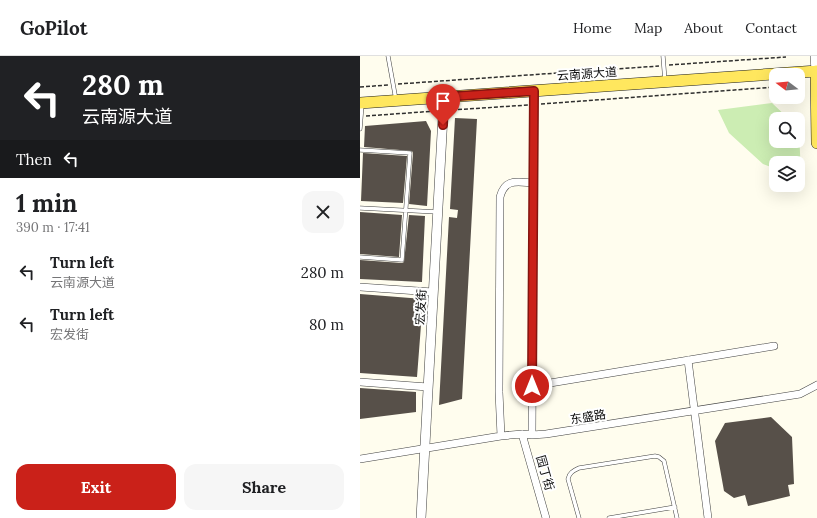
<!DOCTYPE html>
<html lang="en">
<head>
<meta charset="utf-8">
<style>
	:root { --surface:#fff; --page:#f6f6f6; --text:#202124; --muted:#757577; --line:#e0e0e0; --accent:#ca2119 }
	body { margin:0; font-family:Lora,"Noto Sans SC",serif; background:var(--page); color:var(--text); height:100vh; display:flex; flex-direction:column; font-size:15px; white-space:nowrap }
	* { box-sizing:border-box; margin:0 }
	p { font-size:13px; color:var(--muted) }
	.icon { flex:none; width:22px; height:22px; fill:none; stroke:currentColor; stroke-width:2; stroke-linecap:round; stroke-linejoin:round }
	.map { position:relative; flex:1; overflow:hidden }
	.sheet { display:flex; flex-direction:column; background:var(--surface); width:360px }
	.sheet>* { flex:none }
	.hud { background:#202124; color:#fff; overflow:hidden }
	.needle { width:26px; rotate:286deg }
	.controls { position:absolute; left:409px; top:12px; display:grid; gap:8px }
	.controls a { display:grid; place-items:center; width:36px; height:36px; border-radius:8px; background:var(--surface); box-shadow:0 4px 16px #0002; font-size:20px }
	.pin { position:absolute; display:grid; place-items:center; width:34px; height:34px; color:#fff; margin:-41px -17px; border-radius:50% 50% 50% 0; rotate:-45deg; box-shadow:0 0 4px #0007 }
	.pin .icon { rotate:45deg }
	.me { position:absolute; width:44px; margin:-22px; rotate:0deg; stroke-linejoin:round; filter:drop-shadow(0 0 3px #0008) }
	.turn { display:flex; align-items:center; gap:14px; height:84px; padding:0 16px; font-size:18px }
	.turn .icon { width:52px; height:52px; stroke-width:2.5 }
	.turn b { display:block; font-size:28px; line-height:34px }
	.then { display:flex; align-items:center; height:38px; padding:0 16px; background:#0003; gap:8px; font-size:15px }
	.round { display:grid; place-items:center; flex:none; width:42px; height:42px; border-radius:12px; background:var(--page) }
	.headline { display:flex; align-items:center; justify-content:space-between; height:68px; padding:0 16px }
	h1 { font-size:24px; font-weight:700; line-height:30px }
	.primary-button { display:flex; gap:8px; margin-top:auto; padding:8px 16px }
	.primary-button a { flex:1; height:46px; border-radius:12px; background:var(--accent); color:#fff; font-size:16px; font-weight:700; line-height:46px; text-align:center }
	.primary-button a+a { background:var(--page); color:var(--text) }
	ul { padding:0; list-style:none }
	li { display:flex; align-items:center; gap:12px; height:52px; padding:0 16px }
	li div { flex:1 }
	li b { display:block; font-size:15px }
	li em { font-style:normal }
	header { display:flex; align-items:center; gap:24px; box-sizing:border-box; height:56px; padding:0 20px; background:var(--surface); border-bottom:1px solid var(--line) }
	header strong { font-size:19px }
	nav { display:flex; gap:22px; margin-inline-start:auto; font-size:14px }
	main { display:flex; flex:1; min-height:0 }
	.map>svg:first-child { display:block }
</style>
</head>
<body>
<header>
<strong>GoPilot</strong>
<nav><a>Home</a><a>Map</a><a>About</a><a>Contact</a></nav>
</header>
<main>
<section class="sheet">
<div class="hud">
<div class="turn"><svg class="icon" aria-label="left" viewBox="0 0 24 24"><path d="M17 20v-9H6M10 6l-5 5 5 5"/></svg><div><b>280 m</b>云南源大道</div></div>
<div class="then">Then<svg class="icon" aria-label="left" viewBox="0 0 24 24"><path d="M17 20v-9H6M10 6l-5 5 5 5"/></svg></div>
</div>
<div class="headline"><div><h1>1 min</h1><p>390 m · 17:41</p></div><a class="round"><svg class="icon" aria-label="close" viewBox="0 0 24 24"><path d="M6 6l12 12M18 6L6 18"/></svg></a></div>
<ul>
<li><svg class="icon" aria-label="left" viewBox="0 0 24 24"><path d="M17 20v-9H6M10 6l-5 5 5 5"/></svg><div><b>Turn left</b><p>云南源大道</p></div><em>280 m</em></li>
<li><svg class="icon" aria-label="left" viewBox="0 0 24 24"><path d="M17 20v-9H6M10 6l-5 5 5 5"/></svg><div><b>Turn left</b><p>宏发街</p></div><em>80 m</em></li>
</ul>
<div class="primary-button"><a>Exit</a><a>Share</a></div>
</section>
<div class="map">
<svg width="457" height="462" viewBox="0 0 457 462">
	<rect width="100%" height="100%" fill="#fffdee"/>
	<path fill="#ccedb3" d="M412,47l17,16h-13v22h22v-14l1,1 2,50 -3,-1v-14h-22v6l-13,-5 -34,-31 -11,-23z"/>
	<path fill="#575049" d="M95,62l22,1 -15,280 -23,6 10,-188 8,1 1,-8 -8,-1z
		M66,65l5,10 -4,75 -18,-2 4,-51 -1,-2 -48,-4 1,-21z
		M3,97l44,3 -4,47 -42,-2z
		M0,156l42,3 -3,42 -39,-3z
		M49,159l16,1 -3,66 -62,-3v-19l42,3 2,-1z
		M0,238l63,5 -6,78 -57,-4z
		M0,332l56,4v20l-56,7z
		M411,361l21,20 2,47 -6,1 2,11 -42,10 -3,-11 -11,3 -10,-7 -9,-50 10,-18z"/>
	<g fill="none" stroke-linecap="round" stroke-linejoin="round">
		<g stroke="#404040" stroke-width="4.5">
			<path id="service" d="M28,0l8,44
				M303,0l2,25
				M0,73l2,-25
				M0,94l50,3 -8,107 -42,-3
				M0,152l77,4
				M219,462l-11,-39c1,-6 5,-8 11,-11l76,-12 4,1 5,4 13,57
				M249,462l66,-11"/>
		</g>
		<g stroke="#404040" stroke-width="8">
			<path id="minor" d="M0,231l73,5
				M328,304l20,158
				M0,326l68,5
				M172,330l242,-40
				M162,378l24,84
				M172,379l2,-344
				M141,380l-2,-44 1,-195c5,-19 17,-15 33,-14
				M0,403l141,-23 21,-2 10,1 14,-1 254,-40 17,-9"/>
		</g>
		<g stroke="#404040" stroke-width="10">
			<path id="tertiary" d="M455,0l1,15
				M61,462l23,-421"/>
		</g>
		<g stroke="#1e1e1e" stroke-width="12">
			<path id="primary" d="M456,15l1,72
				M0,47l457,-32"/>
		</g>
		<path stroke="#2f2f2f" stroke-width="1.5" stroke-dasharray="4 2" stroke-linecap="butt" d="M309,9l117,-8
			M38,28l261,-18
			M0,31l28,-2
			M181,48l235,-17
			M92,54l76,-5
			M6,60l70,-5"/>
		<use href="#service" stroke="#fff" stroke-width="3.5"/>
		<use href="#minor" stroke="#fff" stroke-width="7"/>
		<use href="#tertiary" stroke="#fff" stroke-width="9"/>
		<use href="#primary" stroke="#ffe75e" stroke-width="11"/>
	</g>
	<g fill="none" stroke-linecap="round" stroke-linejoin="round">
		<g stroke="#831510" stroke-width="10">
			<path id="route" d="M83,69l1,-28 90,-6 -2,295"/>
		</g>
		<use href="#route" stroke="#ca2119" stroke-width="7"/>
	</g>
	<g text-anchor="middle" stroke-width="4" stroke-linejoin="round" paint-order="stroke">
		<g font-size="12" fill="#0d0d0d" stroke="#fff">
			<text transform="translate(227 18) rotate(-4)" y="4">云南源大道</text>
			<text transform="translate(61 251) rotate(-87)" y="4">宏发街</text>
			<text transform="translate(228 361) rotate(-9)" y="4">东盛路</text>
			<text transform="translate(185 417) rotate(74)" y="4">园丁街</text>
		</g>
	</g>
</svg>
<div class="controls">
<a><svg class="needle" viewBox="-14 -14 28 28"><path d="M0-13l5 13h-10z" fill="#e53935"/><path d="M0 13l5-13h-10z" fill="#757577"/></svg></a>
<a><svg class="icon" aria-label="search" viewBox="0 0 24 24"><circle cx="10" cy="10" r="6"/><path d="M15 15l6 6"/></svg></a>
<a><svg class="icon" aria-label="layers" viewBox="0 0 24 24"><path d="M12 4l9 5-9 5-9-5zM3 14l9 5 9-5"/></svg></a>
</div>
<div class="pin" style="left:83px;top:69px;background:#d93025"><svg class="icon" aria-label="arrive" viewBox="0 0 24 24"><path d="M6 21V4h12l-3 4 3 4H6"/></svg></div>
<svg class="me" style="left:172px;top:330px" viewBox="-20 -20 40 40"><circle r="17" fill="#ca2119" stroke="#fff" stroke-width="3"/><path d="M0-11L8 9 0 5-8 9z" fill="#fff"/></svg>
</div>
</main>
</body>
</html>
